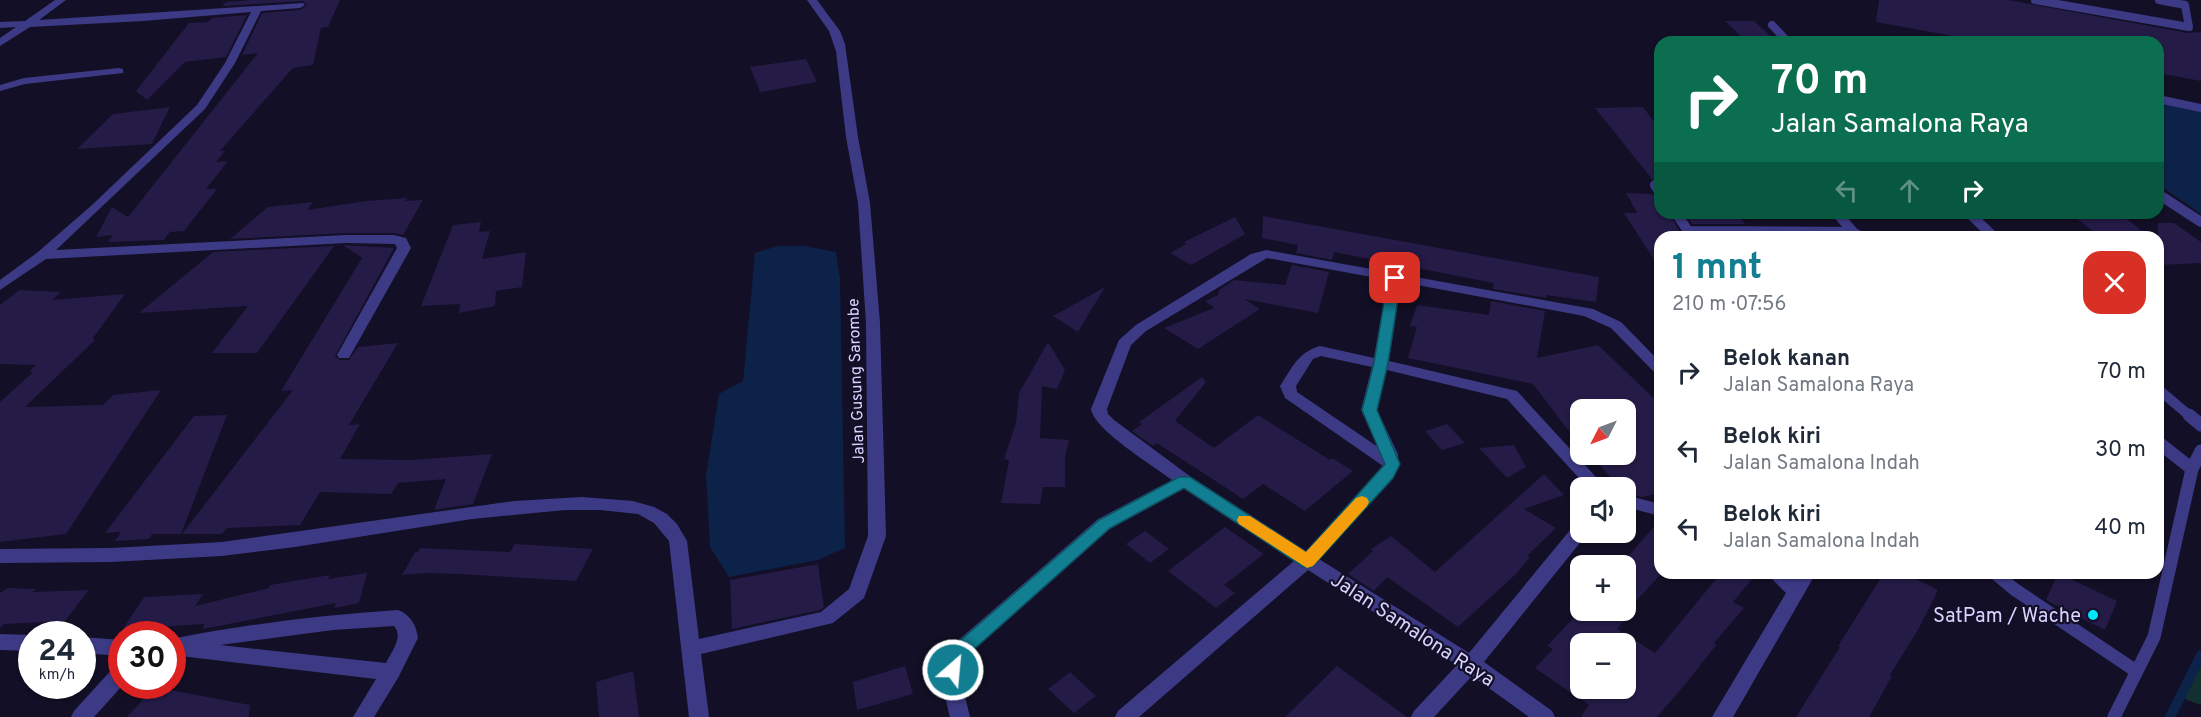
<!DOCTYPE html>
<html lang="id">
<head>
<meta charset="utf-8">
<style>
	:root { --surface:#fff; --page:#f2f2f3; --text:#1f2937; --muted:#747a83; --accent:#117e91 }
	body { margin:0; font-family:Overpass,sans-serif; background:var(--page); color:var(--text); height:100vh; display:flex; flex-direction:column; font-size:22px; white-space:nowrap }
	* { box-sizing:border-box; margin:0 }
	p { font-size:20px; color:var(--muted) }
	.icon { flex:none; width:33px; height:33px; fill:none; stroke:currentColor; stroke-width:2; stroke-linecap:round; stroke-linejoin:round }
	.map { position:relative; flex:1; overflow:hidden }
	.panel { position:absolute; left:1654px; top:231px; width:510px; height:348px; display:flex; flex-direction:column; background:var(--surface); border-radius:18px; box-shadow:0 2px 4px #0004 }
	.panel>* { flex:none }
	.hud { position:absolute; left:1654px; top:36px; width:510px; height:183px; border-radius:18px; box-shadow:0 2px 4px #0004; background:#0b6e4f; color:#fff; overflow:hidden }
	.needle { width:39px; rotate:228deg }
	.tools { position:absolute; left:1570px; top:399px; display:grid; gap:12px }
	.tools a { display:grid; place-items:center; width:66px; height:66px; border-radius:12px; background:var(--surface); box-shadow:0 2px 4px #0004; font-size:30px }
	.speed { position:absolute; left:18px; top:621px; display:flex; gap:12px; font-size:30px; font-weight:700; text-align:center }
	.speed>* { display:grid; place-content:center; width:78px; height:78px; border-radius:50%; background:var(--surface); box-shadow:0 2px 4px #0004; line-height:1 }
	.speed small { font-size:15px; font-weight:400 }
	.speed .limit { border:9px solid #d22; background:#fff; color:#111 }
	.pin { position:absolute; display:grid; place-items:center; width:51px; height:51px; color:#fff; margin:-26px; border-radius:12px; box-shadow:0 3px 9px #0006 }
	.me { position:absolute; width:66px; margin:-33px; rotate:27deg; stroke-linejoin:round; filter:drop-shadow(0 0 4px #0008) }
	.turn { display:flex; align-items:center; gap:21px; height:126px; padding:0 18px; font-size:27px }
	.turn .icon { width:78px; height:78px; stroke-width:2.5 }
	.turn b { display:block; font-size:42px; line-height:51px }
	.lanes { display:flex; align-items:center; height:57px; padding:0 18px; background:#0003; justify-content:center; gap:30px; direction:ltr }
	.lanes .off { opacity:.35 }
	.round { display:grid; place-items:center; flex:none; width:63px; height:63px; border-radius:18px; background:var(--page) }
	.overview { display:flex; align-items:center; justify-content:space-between; height:102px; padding:0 18px }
	h1 { font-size:36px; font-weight:700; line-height:45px; color:var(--accent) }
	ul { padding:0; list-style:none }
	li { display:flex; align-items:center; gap:18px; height:78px; padding:0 18px }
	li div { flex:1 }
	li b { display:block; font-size:22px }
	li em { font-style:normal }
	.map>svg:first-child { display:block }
</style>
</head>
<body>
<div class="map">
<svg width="2201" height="717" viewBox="0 0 2201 717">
	<rect width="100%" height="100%" fill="#130f26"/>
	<path fill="#12302f" d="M2201,655v50l-22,-8z"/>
	<path fill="#0c2248" d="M2158,102l43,9v103l-42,-29z
		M778,246h26l32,6 4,26 5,270 -27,12 -89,17 -19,-30 -4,-71 13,-82 24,-13 12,-128z"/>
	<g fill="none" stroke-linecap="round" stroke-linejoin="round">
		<path stroke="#0c2248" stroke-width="10" d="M2170,717l31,-62"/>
	</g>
	<path fill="#241b47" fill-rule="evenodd" d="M250,0h90l-12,27 -7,1 -8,37 -20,3 -73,83h5l-9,11 12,-1 -22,28h11l-33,42 -14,1 -6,8 -56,2 5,-7 -17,2 16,-30 16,10 130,-164 -16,2 20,-42 38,-3 7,-5 -4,-4 -81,5 4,-4z
		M1879,0h129l180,33 13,-1v49l-43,-8v-31h-172l-110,-20z
		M247,15l-21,42 -41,5 -38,38 -11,-9 53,-68 19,-1 4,-4z
		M1725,21h29l23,21h-30z
		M806,59l11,23 -57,10 -10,-25z
		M170,107l-18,37 -75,5 36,-35z
		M1643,107l17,23v51l-8,-2 -57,-71z
		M1626,193l26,1 8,6v13h9l14,24h-23v32l-36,-56h13z
		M408,198l-3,3 18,-1 -20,35 -9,-2h-48l-116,6 38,-32 45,-5 -6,8 59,-9z
		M1685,213h51l9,11h-53z
		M2119,213l31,24h-50l-29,-23z
		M1263,216l336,61 -3,25 -50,-7 1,3 -54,-9 1,-6 -160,-31 -2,8 -36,-7 2,-8 -36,-7z
		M1235,217l10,17 -54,31 -21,-12 16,-9 -2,-2z
		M481,222l-2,10 11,-1 -8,28 44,-7 -4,35 -26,4 -1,15 -36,7 1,-9 -39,2 32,-81z
		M2158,223h16l27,19v21l-43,2z
		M343,245l51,3 -59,108 4,4h10l9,-13 40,-4 -49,82 11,-1 -20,35 72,1 80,-6 -19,50 -39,6 12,-31 -48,4 -7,11 -71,-2 -20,33 -73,3 -5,6h-40l111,-144 -12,1 81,-133z
		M334,246l-77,107h-45l36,-47 -109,7 74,-61z
		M1292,265l37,7 -11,41 -74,-14 16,10 -62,40 -34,-21 50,-20 -9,-7 13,-6 1,-5 15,-10 51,5z
		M1105,287l-27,45 -25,-16z
		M19,290l42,2 -9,8 73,-6 -32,44 2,2 -70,67 78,-2 10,-10 48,-5 -95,144 -66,8v-140l33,-30h-4l7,-7 -36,-1v-59z
		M1491,301l54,10 -8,47 61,-13 62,59v89l-18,4 -16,-4v-5h-9l-8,-9h3l-22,-25h36v-44h-45v37l-48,-63 -125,-26 9,-31 -7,-1 7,-21 72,10z
		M1048,342l17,28 -8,19 -15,-3 -2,52 29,2 -4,18v29h-22l-3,17 -39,-1 8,-43 -5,-1 12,-36 3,-30z
		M1202,377l4,5 -31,39 39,27 44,-33 72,45 2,-2 21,13 -48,40 -42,-27 -20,15 -86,-56 -4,3 -21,-15 10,-7 -3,-2z
		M227,415l-46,119h-29l-3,5 -34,2 6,-9 -16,1 89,-117z
		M1447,424l18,19 -23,7 -17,-19z
		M1514,445l12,22 -19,11 -28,-30z
		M1544,474l20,21 -40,14 32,19 -29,28 3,1 -14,17 -58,53 -71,-50 -13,14 -26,-17 25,-23 -2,-2 20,-13 44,36z
		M1660,520v55l-32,35h6l-17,19 38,24 66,-80h36l-24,29 11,6 -30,35 3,1 -30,38 -30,35h-76l8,-12 -54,-37 18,-19 -6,-3 34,-36h45v-48l-2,-1zM1581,644h45v44h-45z
		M1225,527l39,27 -40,31 11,8 -19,15 -48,-37z
		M1145,531l24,18 -19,14 -24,-19z
		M515,544l78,5 -17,32 -116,-7 -33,-1 -25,2 13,-23h3l2,-4 90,4z
		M818,564l6,43 -4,3 -88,19 -2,-49z
		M367,573l-8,30 -25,5 2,-5 -133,26 1,-5 -81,5 21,-32 59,-3 -8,12 74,-18 1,-3 60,-10 -2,4z
		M1884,573h20l34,17 -19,38 -29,47 2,1 -23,41h-73l44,-70 -2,-1z
		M2058,573l59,28 -12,29 -59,-30z
		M8,588l28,1 -3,3 56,-2 -24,31 -61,3 -4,4v-35z
		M905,666l8,28 -56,16 -4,-28z
		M1337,666l70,51h-122z
		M633,671l6,46h-40l-3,-35z
		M1070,672l26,24 -22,17 -26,-24z
		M154,687l96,18 -1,12h-122z"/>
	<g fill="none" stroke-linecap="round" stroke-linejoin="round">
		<path stroke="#3d3a85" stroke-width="8" d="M2035,0l154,27 -4,-22 -26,-5
			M1772,25l16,17
			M2158,99l43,9"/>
		<path stroke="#3d3a85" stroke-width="10" d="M1655,185l5,8
			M2158,194l43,28
			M1676,213l16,24
			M1837,213l16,19 8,5
			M1969,213l25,24
			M1689,231l164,1
			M2158,389l33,28"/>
		<path stroke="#3d3a85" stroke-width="13" d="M2189,415l12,10
			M2158,442l34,27
			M1995,573l19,16 122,82
			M2114,717l40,-80 38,-168 9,-18"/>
		<path fill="#3d3a85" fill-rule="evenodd" d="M55,0h11l-27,20 264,-17 2,2 -5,3 -39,3 -26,52 -30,46 -149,141 290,-15h48l12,3 5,10 -62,110h-10l-2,-3 60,-107 -2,-4 -49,-1 -300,16 -46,31v-10l38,-28 54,-47 105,-100 28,-42 26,-51 -108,9 -113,6 -30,19v-8l16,-11 -16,1v-6l25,-1z
			M807,0h10l23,31 5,13 13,93 12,66 10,120 6,213 -22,62 -31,25 -132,31 8,63h-20l-20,-176 -15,-18 -16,-9 -38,-4h-35l-93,9 -177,28 -73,9 -111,6 -111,1v-14l111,-1 111,-6 292,-41 68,-4 51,4 21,6 13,7 10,10 10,17 12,98 122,-27 28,-23 19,-53 -2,-213 -8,-120 -12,-66 -10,-86 -7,-20z
			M119,68l4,1v4l-98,11 -25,7v-6l24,-7z
			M1266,250l327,59 28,13 39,40v13l-5,-2 -44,-45 -27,-12 -183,-34 -12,79 128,30 89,97h-18l-81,-89 -120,-29 -10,40 21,44 1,14 -80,91 150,94 106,-129 6,-1v9l6,2 -103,128 68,49 3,6h-26l-57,-41 -38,41h-23l3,-6 43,-46 -149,-95 -169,147h-24l3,-6 176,-150 -110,-72 -74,40 -146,130 -2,26 8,32h-20c-5,-21 -13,-46 -3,-67l151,-131 74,-39c-18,-14 -78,-50 -81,-71l28,-69 17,-15 115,-71zM1267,258l121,22 -14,78 -54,-12c-22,6 -28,22 -40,40l5,12 98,68 -77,85 -115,-74 -77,-57 -6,-6 -1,-5 24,-64 15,-14zM1321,356l51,11 -11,43 17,37 -81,-55 -1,-6 17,-27z
			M1626,495l34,9v12l-34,-9z
			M1766,573h21l7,6 4,-6h18l-83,144h-21l74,-124z
			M398,610c13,5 18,15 20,28l-20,40 -24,39h-21l23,-38 -204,-24v-16c75,-15 150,-24 226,-29zM394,626c10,11 -3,26 -8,37l-166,-18 113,-15z
			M0,634l32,1v16l-32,-1z
			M82,637l40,3v16l-40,-3z
			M122,664v22l-28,31h-23l3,-6 41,-45z"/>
	</g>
	<path fill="#117e91" stroke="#0b525e" stroke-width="1.5" d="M1395,274l6,4 -13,85 -11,47 23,54 -7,14 -80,88 -6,2 -5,-2 -118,-78 -74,40 -147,131 -4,17 -6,2 -6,-2 -3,-6 4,-19 151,-131 80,-43h11l116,75 79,-88 -23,-54 12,-47 14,-85z"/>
	<path fill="#f59e0b" d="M1362,496l5,2 2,4 -2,4 -54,60 -6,2 -68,-44 -2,-4 2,-4h11l56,36 50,-54z"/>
	<circle fill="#00e5ff" stroke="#130f26" stroke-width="2" cx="2093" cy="615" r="6"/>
	<g text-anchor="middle" stroke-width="4.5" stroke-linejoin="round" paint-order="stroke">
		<g font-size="16" fill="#d9d4ff" stroke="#130f26">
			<text transform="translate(855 381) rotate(-92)" y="6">Jalan Gusung Sarombe</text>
		</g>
		<g font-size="20" fill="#d9d4ff" stroke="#130f26" text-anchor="end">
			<text x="2081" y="622">SatPam / Wache</text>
		</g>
		<g font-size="20" fill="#d9d4ff" stroke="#130f26">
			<text transform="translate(1413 629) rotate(33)" y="7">Jalan Samalona Raya</text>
		</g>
	</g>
</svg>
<div class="tools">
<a><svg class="needle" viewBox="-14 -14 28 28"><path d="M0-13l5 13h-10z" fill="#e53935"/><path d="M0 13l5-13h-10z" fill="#747a83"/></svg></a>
<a><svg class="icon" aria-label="sound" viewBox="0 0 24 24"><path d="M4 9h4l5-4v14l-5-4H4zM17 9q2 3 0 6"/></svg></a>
<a>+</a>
<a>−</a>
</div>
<div class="speed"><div>24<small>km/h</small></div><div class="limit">30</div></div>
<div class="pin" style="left:1395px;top:278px;background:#d93025"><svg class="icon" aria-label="arrive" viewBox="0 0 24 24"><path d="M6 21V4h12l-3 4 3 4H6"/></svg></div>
<svg class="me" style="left:953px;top:670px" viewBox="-20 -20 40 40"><circle r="17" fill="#117e91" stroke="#fff" stroke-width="3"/><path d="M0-11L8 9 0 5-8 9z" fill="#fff"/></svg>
<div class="hud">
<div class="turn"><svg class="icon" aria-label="right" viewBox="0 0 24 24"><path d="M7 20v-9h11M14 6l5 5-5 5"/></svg><div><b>70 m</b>Jalan Samalona Raya</div></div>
<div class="lanes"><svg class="icon off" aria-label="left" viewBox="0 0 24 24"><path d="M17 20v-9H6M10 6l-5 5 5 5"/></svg><svg class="icon off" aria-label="ahead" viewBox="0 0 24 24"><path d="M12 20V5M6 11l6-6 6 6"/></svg><svg class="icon" aria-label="right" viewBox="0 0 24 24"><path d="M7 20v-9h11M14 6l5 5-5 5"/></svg></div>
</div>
<section class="panel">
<div class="overview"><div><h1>1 mnt</h1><p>210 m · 07:56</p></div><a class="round" style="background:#d93025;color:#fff"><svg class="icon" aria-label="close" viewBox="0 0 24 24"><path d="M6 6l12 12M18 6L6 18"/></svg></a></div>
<ul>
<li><svg class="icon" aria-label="right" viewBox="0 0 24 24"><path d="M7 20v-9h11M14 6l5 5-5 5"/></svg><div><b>Belok kanan</b><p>Jalan Samalona Raya</p></div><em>70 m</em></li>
<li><svg class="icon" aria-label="left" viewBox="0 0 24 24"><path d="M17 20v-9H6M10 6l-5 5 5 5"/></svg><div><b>Belok kiri</b><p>Jalan Samalona Indah</p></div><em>30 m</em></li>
<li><svg class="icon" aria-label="left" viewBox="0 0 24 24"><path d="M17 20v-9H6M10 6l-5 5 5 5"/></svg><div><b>Belok kiri</b><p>Jalan Samalona Indah</p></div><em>40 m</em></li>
</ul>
</section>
</div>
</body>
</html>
